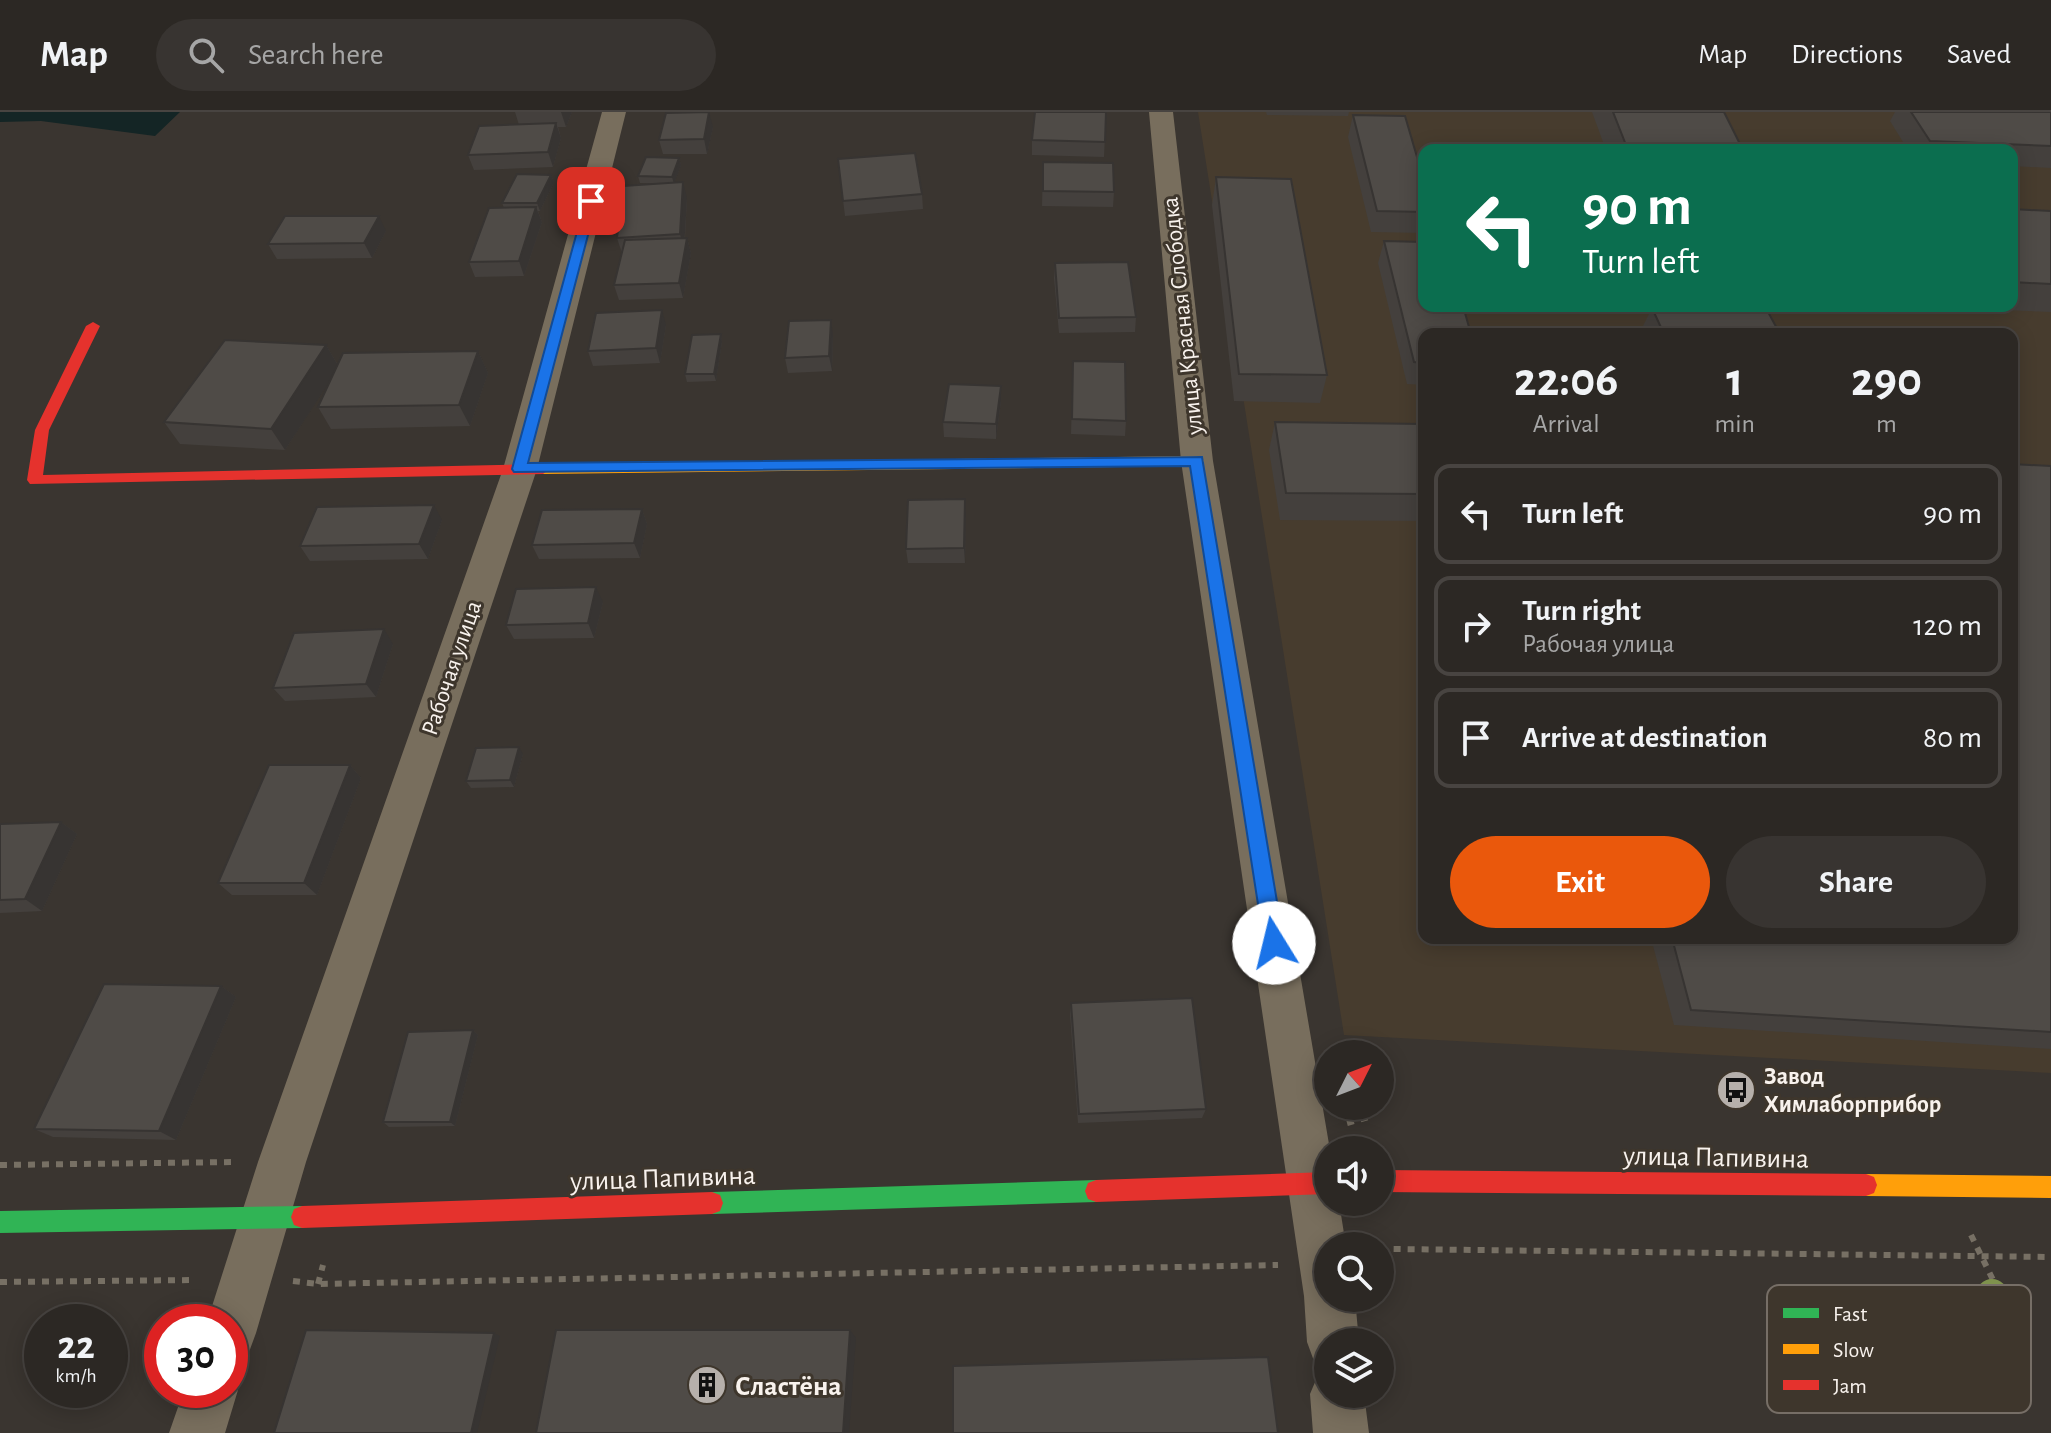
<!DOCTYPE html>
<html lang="en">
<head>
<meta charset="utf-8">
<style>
	:root { --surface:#2c2824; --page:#383431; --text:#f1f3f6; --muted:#a6a6a6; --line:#484441; --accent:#ea580c }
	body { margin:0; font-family:"Alegreya Sans",sans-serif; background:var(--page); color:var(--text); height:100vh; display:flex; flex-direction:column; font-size:30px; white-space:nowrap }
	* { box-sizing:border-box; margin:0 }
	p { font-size:26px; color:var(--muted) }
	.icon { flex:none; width:44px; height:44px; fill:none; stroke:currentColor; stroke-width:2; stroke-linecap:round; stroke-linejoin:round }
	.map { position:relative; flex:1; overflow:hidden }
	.drawer { position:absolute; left:1418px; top:216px; width:600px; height:616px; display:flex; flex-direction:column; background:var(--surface); border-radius:16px; box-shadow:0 4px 20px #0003,0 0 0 2px var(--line) }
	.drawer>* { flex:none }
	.guide { position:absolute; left:1418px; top:32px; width:600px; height:168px; border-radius:16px; box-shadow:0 4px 20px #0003,0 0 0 2px var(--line); background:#0b6e4f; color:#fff; overflow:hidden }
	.needle { width:52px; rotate:48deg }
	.tools { position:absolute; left:1314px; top:928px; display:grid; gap:16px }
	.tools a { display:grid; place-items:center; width:80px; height:80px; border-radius:50%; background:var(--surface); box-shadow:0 4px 20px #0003,0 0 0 2px var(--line); font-size:40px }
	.speed { position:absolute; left:24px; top:1192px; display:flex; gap:16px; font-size:40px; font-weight:700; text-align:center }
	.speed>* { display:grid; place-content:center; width:104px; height:104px; border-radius:50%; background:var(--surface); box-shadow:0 4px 20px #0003,0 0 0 2px var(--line); line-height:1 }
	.speed small { font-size:20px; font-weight:400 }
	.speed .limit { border:12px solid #d22; background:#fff; color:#111 }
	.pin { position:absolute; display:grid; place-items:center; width:68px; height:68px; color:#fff; margin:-34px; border-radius:16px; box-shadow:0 4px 12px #0006 }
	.me { position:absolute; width:88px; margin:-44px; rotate:351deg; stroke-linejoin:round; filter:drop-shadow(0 0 6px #0008) }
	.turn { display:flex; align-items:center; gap:28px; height:168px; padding:0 32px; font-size:36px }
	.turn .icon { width:104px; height:104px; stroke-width:2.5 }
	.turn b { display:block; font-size:56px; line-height:68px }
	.eta { display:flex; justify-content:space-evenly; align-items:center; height:136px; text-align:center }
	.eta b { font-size:48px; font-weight:700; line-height:56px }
	.cta { display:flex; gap:16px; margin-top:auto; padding:16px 32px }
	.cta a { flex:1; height:92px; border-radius:48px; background:var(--accent); color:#fff; font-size:32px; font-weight:700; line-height:92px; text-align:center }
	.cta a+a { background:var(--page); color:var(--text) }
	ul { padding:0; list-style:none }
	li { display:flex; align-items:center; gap:24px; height:100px; margin:0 16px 12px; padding:0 16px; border:4px solid var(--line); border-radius:16px }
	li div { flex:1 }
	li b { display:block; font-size:30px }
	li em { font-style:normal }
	header { display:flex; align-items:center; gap:48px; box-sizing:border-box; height:112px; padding:0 40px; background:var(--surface); border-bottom:2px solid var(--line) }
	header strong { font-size:38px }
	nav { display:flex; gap:44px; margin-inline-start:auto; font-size:28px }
	.search { width:560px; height:72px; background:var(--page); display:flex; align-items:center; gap:20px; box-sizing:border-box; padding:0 28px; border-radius:44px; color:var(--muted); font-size:30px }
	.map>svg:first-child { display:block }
</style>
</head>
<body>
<header>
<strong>Map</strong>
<div class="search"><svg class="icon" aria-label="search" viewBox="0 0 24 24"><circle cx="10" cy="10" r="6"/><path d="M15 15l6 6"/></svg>Search here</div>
<nav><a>Map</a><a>Directions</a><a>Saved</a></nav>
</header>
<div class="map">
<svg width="2051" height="1321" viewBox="0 0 2051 1321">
	<rect width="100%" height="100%" fill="#3a3530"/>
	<path fill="#473c2e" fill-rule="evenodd" d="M1198,0h853v961l-707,-38zM1424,38h588v156h-588zM1424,222h588v604h-588z"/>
	<path fill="#142525" d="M0,0h180l-25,24 -114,-15 -41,1z"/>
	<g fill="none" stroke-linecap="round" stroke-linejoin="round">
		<path stroke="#777064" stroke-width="6" stroke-dasharray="7 7" stroke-linecap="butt" d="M1347,1011l22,-6
			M0,1053l235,-3
			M1971,1123l49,100
			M1380,1140l12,-3 659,8
			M293,1169l25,3 960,-19
			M0,1170l195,-2
			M318,1172l5,-19"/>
		<path fill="#786e5d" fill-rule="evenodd" d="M602,0h24l-89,357 -231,693 -50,171 -7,19 -19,7v-37h-23l51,-160 245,-693z
			M1149,0h24l40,349 117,689 -2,52h11l7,44h-18v52h27l4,44h-31v24l-14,-5 -7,-19 -3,-46 -123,-835z
			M230,1259l8,19 -13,43h-56l15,-43h46z
			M1328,1259v23h36l5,39h-56l-3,-39 8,-19z"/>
		<path fill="#30b455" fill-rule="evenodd" d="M1096,1068l8,3 3,8 -3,8 -8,3 -384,12 -8,-3 -3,-8 3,-8 8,-3z
			M302,1094l8,3 3,8 -3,8 -8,3 -302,5v-22z"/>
		<path fill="#ff9f0a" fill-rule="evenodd" d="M1197,344l7,5 -7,5 -654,8 -7,-5 7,-5z
			M1866,1062l185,2v22l-185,-2 -8,-3 -3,-8 3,-8z"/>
		<path fill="#e5322d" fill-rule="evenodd" d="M93,210l7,4 -51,104 -6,45 500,-11 7,5 -7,5 -513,10 -3,-4 8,-50 51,-104z
			M1380,1058l486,4 8,3 3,8 -3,8 -8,3 -486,-4z
			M1328,1060v22l-232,8 -8,-3 -3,-8 3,-8 8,-3z
			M712,1080l8,3 3,8 -3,8 -8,3 -410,14 -8,-3 -3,-8 3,-8 8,-3z"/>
	</g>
	<circle fill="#7f924d" cx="1992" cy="1183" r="16"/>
	<path fill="#44403d" d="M515,0h57l-6,15h-8l3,11 -8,29 -79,3 -6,-15 51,-30z
		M1106,0l-2,45 -72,-2v-15z
		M1266,0h83l-1,4 -81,-1z
		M1592,0h132l19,38h-137z
		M1895,0h156v56l-39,-2v-16h-104l-18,-29z
		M1353,3l71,66v52l-53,-1 -23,-95z
		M713,15l-6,27h-44l-4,-14z
		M679,46l2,7 -7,18 13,15 -2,40h2l4,15 -8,45 -64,2 -5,-15 8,-32 -5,-15 43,-54 -20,-1 -2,-7z
		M838,47l84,35 1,15 -78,7z
		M1043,50l71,30 -1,15 -71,-1z
		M551,63l3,7 -14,29h-2l4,11 -18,54 -49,1 -6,-15 35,-54 -2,-5z
		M1216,65l111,198 -7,28 -86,-2 -22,-196z
		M2012,97l39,2v101l-152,-6h113z
		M386,119l-14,27 -95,1 -9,-15z
		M1384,129l40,93v51l-17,-1 -29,-121z
		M1055,151l81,54 -1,15 -76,1 -5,-55z
		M1652,196l128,26h-137l-2,-4z
		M666,213l-6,38 -67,3 -5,-15z
		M721,222l1,8 -6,39 -29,1 -2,-8z
		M833,223l-1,36 -44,2 -3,-15z
		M326,233l12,20 140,-14 10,22 -18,53 -139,3 -13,-22 14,-30 -47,73 -105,-6 -16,-22z
		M1073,249l53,60 -1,15 -54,-2z
		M1001,274v15l-5,38 -52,-2 -1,-15z
		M1275,310l149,2v97l-144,-1 -11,-70z
		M2051,354v583l-377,-24 -23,-87h361z
		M642,397l5,15 -7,34 -101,1 -7,-14z
		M966,401l-1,50h-57l-2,-14z
		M442,408l-14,39 -118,2 -10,-15z
		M603,490l-9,36 -80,1 -8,-14z
		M393,532l-17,53 -91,4 -12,-13z
		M523,642l-9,33 -43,1 -5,-7z
		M350,653l11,13 -44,117h-85l-14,-12z
		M61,710l16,12 -35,77 -42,2v-89z
		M221,874l15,11 -60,143 -123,-3 -19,-8z
		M1071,891l135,106 -4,9 -124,5 -8,-109z
		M473,918l5,5 -23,91 -66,1 -6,-5z"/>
	<path fill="#373432" d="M561,0h11l-6,15z
		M709,0l4,15 -6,27 -3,-15z
		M556,11l5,15 -8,29 -5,-15z
		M679,46l2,7 -7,19 -2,-7z
		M551,63l3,7 -14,29 -3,-8z
		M683,70l4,16 -3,51 -4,-15z
		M536,95l6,15 -18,54 -5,-15z
		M379,104l7,15 -14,27 -8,-15z
		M687,126l4,15 -8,45 -4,-15z
		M662,198l4,15 -6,38 -4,-15z
		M831,208l2,15 -1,36 -3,-15z
		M721,222l1,8 -6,39 -2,-7z
		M326,233l13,22 -54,83 -14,-21z
		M478,239l10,22 -18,53 -11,-21z
		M1001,274v15l-5,38v-15z
		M965,387l1,14 -1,50 -1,-15z
		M434,393l8,15 -14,39 -9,-15z
		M642,397l5,15 -7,34 -6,-15z
		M596,475l7,15 -9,36 -6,-15z
		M384,517l9,15 -17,53 -10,-13z
		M519,635l4,7 -9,33 -4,-7z
		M350,653l11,13 -44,117 -13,-12z
		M61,710l16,12 -35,77 -17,-12z
		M221,874l15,11 -60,143 -17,-9z
		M473,918l5,5 -23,91 -5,-4z
		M850,1218l6,8 -7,95h-6z
		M494,1221l6,3 -23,97h-6z"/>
	<path fill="#4f4b47" stroke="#373432" stroke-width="2" d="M709,0l-5,27 -45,1 7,-27z
		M1035,0h71l-1,30 -73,-2z
		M1613,0h111l19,38h-115z
		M1911,0h140v34l-121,-5z
		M1353,3l52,1 19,65v31l-47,-1z
		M556,11l-8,29 -80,3 11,-29z
		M915,41l7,41 -79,7 -5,-42z
		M646,45l33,1 -7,19 -34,-1z
		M1043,50l70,1 1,29 -71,-1z
		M517,62l34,1 -14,28h-35z
		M1216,65l75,2 36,196 -88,-1z
		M683,70l-3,52 -63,4 6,-52z
		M536,95l-17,54 -50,1 20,-54z
		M2012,97l39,2v73l-39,-2z
		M285,104h94l-15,27 -96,1z
		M687,126l-8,45 -65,2 11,-45z
		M1384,129l40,1v64h39l8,28h-47v29l-10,-1z
		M1128,150l8,55 -77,1 -4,-55z
		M1652,196l115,2 13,24h-116z
		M662,198l-6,38 -68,3 8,-38z
		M831,208l-2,36 -44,2 4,-37z
		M721,222l-7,40h-29l7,-39z
		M225,228l101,5 -55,84 -107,-7z
		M478,239l-19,54 -141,2 25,-54z
		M1073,249l52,1 1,59 -54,-2z
		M949,272l52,2 -5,38 -53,-2z
		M1275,310l149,2v70l-138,-1z
		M2012,352l39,2v566l-360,-22 -19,-72h340z
		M965,387l-1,49 -58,1 2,-49z
		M434,393l-15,39 -119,2 17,-39z
		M642,397l-8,34 -102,2 10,-35z
		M596,475l-8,36 -82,2 10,-36z
		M384,517l-18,55 -93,4 21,-55z
		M519,635l-9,33 -44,1 10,-33z
		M269,653h81l-46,118h-86z
		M61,710l-36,77 -25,1v-76z
		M104,872l117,2 -62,145 -125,-2z
		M1192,886l14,111 -127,5 -8,-111z
		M473,918l-23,92h-67l25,-90z
		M306,1218l188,3 -23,100h-197z
		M556,1218h294l-7,103h-307z
		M1268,1245l10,76h-325v-67z"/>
	<path fill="#1a73e8" stroke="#114b97" stroke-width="2" d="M586,87l11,2 -69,262 674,-6 82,486 -3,6 -7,3 -7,-3 -3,-6 -74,-477 -676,6 -2,-3z"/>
	<defs>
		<g id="bus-disc" transform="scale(2)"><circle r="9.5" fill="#b6b0ab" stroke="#3e362c"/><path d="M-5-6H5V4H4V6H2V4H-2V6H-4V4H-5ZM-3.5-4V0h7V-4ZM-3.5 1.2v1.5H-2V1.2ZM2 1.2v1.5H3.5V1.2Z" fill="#111"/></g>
		<g id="building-disc" transform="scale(2)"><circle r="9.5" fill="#b6b0ab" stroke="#3e362c"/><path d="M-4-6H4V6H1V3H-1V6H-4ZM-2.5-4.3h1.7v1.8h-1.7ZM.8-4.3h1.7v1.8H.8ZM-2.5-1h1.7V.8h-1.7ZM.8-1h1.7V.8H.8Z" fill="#111"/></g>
	</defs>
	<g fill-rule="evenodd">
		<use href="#bus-disc" x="1736" y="978"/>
		<use href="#building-disc" x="707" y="1273"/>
	</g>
	<g text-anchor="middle" stroke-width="6" stroke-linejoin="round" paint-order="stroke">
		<g font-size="24" fill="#f8f2ed" stroke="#3e362c">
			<text transform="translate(1182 204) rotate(-96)" y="8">улица Красная Слободка</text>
			<text transform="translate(451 556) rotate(-71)" y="8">Рабочая улица</text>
		</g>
		<g font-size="24" font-weight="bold" fill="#f8f2ed" stroke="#3e362c" text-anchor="start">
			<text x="1764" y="972">Завод<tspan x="1764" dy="28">Химлаборприбор</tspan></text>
		</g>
		<g font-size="28" fill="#f8f2ed" stroke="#3e362c">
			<text transform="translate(1716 1044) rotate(1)" y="10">улица Папивина</text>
			<text transform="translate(663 1065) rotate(-2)" y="10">улица Папивина</text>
		</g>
		<g font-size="28" font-weight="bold" fill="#f8f2ed" stroke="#3e362c" text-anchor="start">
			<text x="735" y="1283">Сластёна</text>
		</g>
	</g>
	<rect x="1767" y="1173" width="264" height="128" rx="12" fill="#3e362c" stroke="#766e66" stroke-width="2"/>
	<rect x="1783" y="1196" width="36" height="10" fill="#30b455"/>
	<rect x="1783" y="1232" width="36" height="10" fill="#ff9f0a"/>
	<rect x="1783" y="1268" width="36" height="10" fill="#e5322d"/>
	<g font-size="22" fill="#f8f2ed">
		<text x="1833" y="1209">Fast</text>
		<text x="1833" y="1245">Slow</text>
		<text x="1833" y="1281">Jam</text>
	</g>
</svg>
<div class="tools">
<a><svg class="needle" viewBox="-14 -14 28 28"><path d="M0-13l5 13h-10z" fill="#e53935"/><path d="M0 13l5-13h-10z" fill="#a6a6a6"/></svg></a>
<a><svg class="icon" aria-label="sound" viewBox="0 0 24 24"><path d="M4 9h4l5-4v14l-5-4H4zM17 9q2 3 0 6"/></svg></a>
<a><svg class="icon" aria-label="search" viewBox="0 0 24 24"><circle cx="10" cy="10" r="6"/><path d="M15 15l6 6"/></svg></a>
<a><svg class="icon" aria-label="layers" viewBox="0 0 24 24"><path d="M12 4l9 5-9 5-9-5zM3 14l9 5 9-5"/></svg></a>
</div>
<div class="speed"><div>22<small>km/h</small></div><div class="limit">30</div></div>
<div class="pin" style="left:591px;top:89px;background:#d93025"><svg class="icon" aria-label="arrive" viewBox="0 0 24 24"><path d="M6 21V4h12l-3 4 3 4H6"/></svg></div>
<svg class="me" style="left:1274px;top:831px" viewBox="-20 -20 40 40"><circle r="19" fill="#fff"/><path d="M0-13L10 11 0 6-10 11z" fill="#1a73e8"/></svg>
<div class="guide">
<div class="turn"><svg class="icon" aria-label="left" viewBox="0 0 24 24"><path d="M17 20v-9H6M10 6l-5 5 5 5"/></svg><div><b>90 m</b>Turn left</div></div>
</div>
<section class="drawer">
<div class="eta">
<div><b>22:06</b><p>Arrival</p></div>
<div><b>1</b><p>min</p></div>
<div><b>290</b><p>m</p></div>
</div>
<ul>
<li><svg class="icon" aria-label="left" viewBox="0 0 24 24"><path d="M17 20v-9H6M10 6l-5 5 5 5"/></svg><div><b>Turn left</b></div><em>90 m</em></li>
<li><svg class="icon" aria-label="right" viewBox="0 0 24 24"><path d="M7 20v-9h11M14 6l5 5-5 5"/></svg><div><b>Turn right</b><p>Рабочая улица</p></div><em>120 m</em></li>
<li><svg class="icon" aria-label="arrive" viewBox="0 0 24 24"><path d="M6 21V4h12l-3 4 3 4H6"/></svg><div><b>Arrive at destination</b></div><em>80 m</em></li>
</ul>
<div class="cta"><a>Exit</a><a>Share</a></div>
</section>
</div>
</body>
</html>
